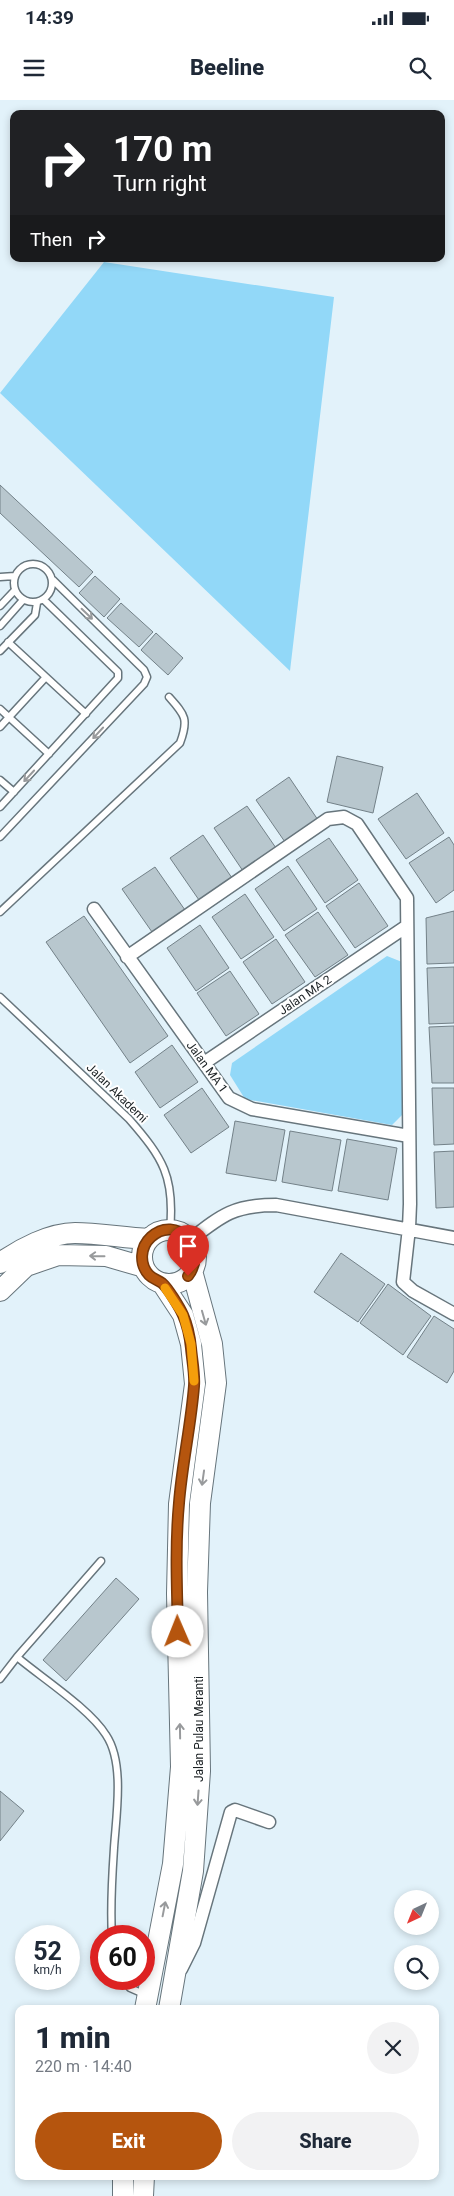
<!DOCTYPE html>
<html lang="en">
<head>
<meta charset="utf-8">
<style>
	:root { --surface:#fff; --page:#f2f2f3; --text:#1f2937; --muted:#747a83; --accent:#b5550e }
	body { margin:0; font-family:Roboto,sans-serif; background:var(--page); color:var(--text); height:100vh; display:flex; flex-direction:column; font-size:19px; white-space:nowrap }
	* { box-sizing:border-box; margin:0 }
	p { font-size:16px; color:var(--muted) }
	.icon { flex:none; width:28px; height:28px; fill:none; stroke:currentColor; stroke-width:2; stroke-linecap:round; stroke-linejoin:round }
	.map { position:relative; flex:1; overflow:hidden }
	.sheet { position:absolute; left:15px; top:1905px; width:424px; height:175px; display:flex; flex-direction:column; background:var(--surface); border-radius:10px; box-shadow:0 2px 8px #0003 }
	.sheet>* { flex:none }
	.hud { position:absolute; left:10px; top:10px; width:435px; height:152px; border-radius:10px; box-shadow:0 2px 8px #0003; background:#202124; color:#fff; overflow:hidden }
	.needle { width:32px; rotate:223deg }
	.tools { position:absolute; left:394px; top:1790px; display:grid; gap:10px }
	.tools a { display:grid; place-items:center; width:45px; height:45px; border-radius:50%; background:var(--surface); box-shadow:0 2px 8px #0003; font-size:25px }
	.speed { position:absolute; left:15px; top:1825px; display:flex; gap:10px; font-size:25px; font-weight:700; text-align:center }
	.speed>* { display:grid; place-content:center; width:65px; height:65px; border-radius:50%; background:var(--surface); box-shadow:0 2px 8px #0003; line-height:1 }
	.speed small { font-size:12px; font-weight:400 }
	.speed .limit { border:8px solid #d22; background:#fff; color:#111 }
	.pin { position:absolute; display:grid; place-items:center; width:42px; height:42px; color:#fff; margin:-51px -21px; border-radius:50% 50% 50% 0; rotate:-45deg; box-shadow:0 0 5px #0007 }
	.pin .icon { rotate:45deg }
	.me { position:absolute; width:55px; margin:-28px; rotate:359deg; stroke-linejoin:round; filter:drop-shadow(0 0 4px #0008) }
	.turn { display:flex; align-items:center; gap:18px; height:105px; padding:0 20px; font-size:22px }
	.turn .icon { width:65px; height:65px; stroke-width:2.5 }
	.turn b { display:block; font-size:35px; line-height:42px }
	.then { display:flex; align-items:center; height:48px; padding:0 20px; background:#0003; gap:10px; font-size:19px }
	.round { display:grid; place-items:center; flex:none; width:52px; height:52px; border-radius:26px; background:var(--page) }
	.headline { display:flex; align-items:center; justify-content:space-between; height:85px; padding:0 20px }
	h1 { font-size:30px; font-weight:800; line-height:38px }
	.button { display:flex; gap:10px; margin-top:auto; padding:10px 20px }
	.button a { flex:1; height:58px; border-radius:30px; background:var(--accent); color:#fff; font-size:20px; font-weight:800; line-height:58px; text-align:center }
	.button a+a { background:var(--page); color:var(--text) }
	.status { display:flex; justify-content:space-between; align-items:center; height:35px; padding:0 25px; background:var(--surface); direction:ltr }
	.status svg { height:14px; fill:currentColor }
	header { display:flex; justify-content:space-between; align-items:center; height:65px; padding:0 20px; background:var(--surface); font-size:22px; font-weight:800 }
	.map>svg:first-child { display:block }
</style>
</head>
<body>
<div class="status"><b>14:39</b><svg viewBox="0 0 49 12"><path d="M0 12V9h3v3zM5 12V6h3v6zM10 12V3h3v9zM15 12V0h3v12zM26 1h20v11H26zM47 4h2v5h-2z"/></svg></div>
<header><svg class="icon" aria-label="menu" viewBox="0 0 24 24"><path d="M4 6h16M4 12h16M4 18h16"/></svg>Beeline<svg class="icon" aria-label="search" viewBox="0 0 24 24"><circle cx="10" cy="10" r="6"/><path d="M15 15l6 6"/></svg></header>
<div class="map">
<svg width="454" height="2096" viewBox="0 0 454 2096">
	<rect width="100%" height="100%" fill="#e2f2fa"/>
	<path fill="#92d8f8" d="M104,162l230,35 -44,374 -290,-278z
		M387,856l15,6 2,151 -12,12 -147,-26 -15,-24 2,-12z"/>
	<path fill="#b8c7ce" stroke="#738188" d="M0,385l93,87 -14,15 -79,-74z
		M95,476l25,23 -16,18 -25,-24z
		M121,503l32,29 -14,15 -32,-29z
		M156,533l27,25 -15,17 -27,-25z
		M337,656l46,11 -10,46 -46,-11z
		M289,677l29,43 -33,22 -29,-42z
		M417,693l27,40 -38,26 -28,-40z
		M247,706l29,42 -33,23 -29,-43z
		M203,735l29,43 -33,22 -29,-42z
		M449,737l5,8v45l-18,13 -27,-40z
		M329,738l29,42 -33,23 -29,-43z
		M288,766l29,43 -33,22 -29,-42z
		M155,767l30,43 -33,22 -30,-43z
		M359,783l29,43 -33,22 -29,-42z
		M245,794l29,43 -33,22 -29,-42z
		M454,811v52l-27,1 -1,-46z
		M318,812l30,43 -33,22 -30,-42z
		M84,816l84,120 -38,27 -84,-121z
		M200,825l29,43 -33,23 -29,-43z
		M276,839l29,43 -33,22 -29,-42z
		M454,867v56l-25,1 -2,-56z
		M230,871l29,43 -33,22 -29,-43z
		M454,926v57h-22l-3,-56z
		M172,945l26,37 -38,26 -25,-36z
		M202,988l27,39 -38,26 -27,-38z
		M432,988h22v56l-20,1z
		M235,1021l50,9 -9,51 -50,-8z
		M290,1031l51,9 -9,51 -50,-9z
		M347,1039l50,9 -9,52 -50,-9z
		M454,1051v56l-18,1 -2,-56z
		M341,1153l44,31 -27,38 -44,-30z
		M388,1184l43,32 -28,39 -43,-32z
		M434,1216l20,13v42l-7,12 -40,-26z
		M116,1478l23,21 -73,82 -23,-21z
		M0,1691l24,20 -24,30z"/>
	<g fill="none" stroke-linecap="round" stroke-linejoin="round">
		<g stroke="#67757c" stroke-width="9">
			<path id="lane" d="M14 483a19 19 0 1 1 38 0a19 19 0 1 1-38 0Z
				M0,477l15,-1
				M0,506l15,-16
				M0,526l23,-26
				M8,542l78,72
				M0,551l35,-36 2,-12
				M0,609l49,45
				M0,627l46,-50
				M0,680l14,12
				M0,707l118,-129v-6l-74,-72
				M0,737l144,-153 3,-7 -3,-7 -91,-90
				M0,812l180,-169c9,-24 5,-28 -11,-46
				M0,897l129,122c34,39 46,58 41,111
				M17,1557l84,-96
				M0,1579l17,-22c25,21 73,52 89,78 19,28 10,81 8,113 -2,30 -4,59 -2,88
				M123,1879l7,9 16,7"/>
		</g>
		<g stroke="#67757c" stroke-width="15">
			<path id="street" d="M94,809l135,189 23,11 157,27
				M127,857l201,-138 16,-2 13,7 50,74 3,306 -1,24 -6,54 10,9 41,23
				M204,963l203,-137
				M190,1140c32,-25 44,-35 86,-35l178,33
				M181,1869l13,-26 37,-131 4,-2 34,12"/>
		</g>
		<g stroke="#67757c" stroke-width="22">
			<path id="primary" d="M142 1157a27 27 0 1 1 54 0a27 27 0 1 1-54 0Z
				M0,1163c20,-14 50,-30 75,-30 24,0 49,5 74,6
				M0,1191l26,-25 32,-11 48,1 38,11
				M145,1909l28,-145 8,-97 -4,-173 2,-90 16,-120 -4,-40 -8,-29 -21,-32
				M169,1909l24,-138 7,-100 -3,-179 3,-89 16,-120 -4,-39 -20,-73
				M123,2096v-20
				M143,2096l1,-20"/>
		</g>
		<use href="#lane" stroke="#fff" stroke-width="6"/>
		<use href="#street" stroke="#fff" stroke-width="12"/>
		<use href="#primary" stroke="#fff" stroke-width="20"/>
	</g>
	<defs><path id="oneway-shaft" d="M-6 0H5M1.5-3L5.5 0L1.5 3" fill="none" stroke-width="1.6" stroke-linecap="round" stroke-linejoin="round" transform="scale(1.25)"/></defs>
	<g stroke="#989a9c">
		<use href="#oneway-shaft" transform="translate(87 514) rotate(44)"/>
		<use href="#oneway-shaft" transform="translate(98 633) rotate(133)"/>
		<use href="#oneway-shaft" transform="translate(29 676) rotate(133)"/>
		<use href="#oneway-shaft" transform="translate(97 1156) rotate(-179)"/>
		<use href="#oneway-shaft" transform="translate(204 1218) rotate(74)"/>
		<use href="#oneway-shaft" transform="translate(203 1378) rotate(98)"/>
		<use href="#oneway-shaft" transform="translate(180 1631) rotate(-91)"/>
		<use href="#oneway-shaft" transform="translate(198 1698) rotate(94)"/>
		<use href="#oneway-shaft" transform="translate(164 1809) rotate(-79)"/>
	</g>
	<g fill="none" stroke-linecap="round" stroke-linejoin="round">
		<g stroke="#763709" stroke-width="12">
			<path id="route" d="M178,1532c-1,-42 -3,-87 1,-129 3,-39 12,-78 15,-117 1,-12 -2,-26 -3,-38 -1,-10 -4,-24 -8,-33 -3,-7 -15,-27 -21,-32 -4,-3 -9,-4 -13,-8 -10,-11 -9,-28 2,-38 25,-23 58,11 37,39"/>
		</g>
		<use href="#route" stroke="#b5550e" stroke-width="9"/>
		<path stroke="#f59e0b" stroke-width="9" d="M165,1188l18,27 8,29 3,37"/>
	</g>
	<g text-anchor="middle" stroke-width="4" stroke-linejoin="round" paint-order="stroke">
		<g font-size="12" fill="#191f22" stroke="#fff">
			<text transform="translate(305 895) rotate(-34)" y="4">Jalan MA 2</text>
			<text transform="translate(207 967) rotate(54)" y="4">Jalan MA 1</text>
			<text transform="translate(117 993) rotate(44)" y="4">Jalan Akademi</text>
			<text transform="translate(199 1629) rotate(-90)" y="4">Jalan Pulau Meranti</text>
		</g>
	</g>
</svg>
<div class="tools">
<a><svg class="needle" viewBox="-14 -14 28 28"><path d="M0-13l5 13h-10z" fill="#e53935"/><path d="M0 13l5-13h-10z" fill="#747a83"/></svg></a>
<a><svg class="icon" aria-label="search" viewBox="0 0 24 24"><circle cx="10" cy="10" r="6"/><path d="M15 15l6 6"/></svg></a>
</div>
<div class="speed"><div>52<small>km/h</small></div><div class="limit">60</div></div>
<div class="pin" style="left:188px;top:1176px;background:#d93025"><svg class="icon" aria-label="arrive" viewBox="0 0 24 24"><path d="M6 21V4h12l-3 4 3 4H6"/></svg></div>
<svg class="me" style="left:178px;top:1532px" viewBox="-20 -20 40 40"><circle r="19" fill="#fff"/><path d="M0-13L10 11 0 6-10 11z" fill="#b5550e"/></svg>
<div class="hud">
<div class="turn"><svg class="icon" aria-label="right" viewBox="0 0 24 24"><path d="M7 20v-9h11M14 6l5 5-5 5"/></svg><div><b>170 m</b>Turn right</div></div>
<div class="then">Then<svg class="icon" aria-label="right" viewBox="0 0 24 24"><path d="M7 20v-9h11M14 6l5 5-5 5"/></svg></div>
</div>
<section class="sheet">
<div class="headline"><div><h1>1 min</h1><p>220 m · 14:40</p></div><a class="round"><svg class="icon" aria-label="close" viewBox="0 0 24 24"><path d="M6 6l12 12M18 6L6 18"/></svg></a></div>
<div class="button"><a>Exit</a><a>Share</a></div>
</section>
</div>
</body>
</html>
